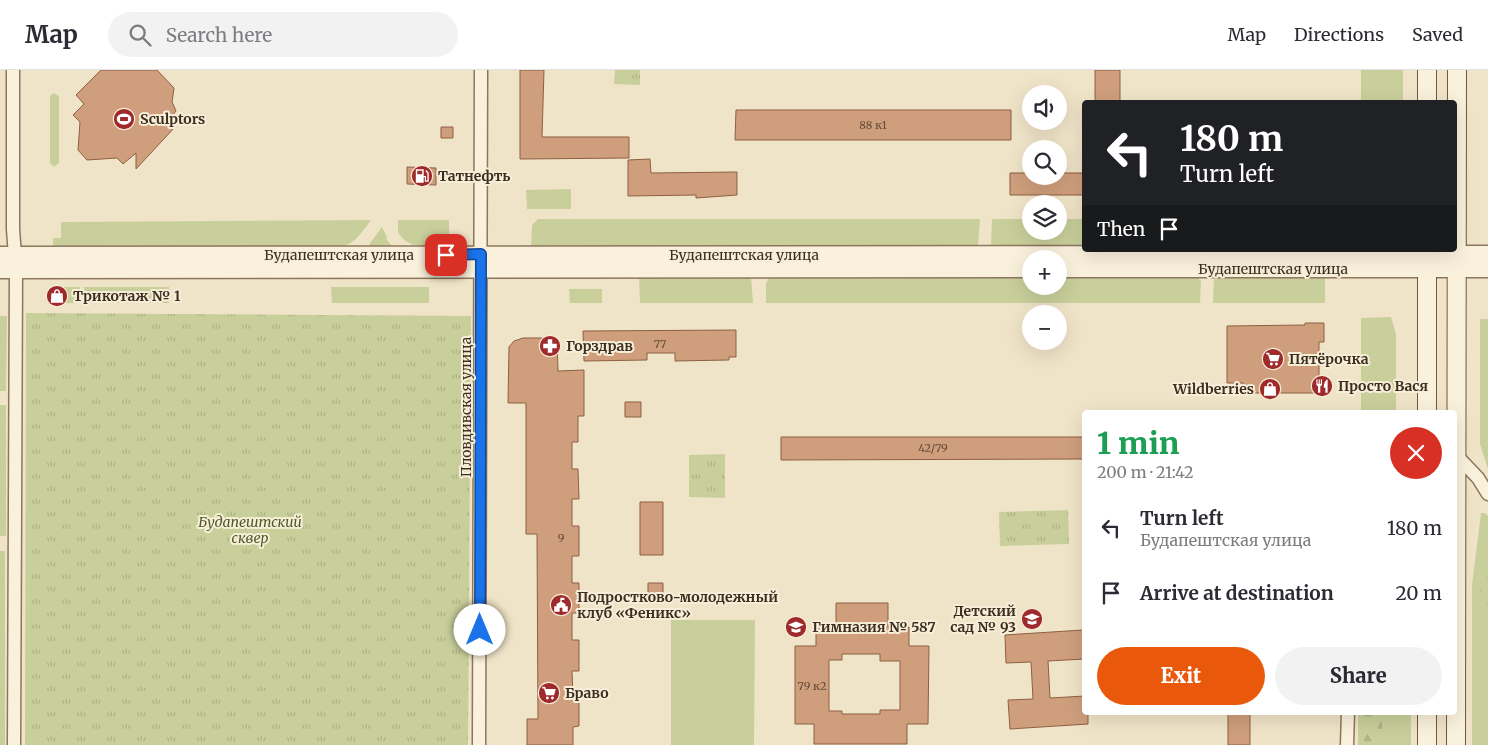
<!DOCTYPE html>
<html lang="en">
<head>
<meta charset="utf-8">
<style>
	:root { --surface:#fff; --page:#f2f2f3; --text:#2b2b33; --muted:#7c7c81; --line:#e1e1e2; --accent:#ea580c }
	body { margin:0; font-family:Merriweather,serif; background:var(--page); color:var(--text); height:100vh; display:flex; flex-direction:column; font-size:19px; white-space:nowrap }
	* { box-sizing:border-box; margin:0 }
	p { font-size:16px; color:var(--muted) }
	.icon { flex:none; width:28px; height:28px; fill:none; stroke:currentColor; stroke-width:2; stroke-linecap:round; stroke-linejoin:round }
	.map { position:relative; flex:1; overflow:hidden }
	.details { position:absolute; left:1082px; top:340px; width:375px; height:305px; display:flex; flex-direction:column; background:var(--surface); border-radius:5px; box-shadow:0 5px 20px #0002 }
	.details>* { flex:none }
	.hud { position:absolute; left:1082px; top:30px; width:375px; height:152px; border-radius:5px; box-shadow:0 5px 20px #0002; background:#202124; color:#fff; overflow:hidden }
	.buttons { position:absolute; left:1022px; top:15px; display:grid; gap:10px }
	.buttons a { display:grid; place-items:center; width:45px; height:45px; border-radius:50%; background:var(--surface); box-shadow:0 5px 20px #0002; font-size:25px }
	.pin { position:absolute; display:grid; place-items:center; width:42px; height:42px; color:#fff; margin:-21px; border-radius:10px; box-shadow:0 2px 8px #0006 }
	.me { position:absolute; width:55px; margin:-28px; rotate:0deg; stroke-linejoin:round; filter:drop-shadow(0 0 4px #0008) }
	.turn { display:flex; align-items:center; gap:18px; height:105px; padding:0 15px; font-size:22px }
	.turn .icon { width:65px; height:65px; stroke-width:2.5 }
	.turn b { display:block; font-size:35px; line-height:42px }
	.then { display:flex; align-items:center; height:48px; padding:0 15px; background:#0003; gap:10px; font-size:19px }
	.round { display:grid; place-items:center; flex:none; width:52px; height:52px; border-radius:26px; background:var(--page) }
	.summary { display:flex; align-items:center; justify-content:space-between; height:85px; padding:0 15px }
	h1 { font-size:30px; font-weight:800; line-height:38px; color:#1e9e55 }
	.cta { display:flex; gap:10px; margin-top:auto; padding:10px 15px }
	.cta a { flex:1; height:58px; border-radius:30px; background:var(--accent); color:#fff; font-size:20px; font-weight:800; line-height:58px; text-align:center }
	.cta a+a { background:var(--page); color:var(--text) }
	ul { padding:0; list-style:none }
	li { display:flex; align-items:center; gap:15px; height:65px; padding:0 15px }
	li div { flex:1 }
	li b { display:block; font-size:19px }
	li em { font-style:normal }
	header { display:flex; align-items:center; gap:30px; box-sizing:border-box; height:70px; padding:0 25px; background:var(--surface); border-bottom:1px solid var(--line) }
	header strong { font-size:24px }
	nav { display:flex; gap:28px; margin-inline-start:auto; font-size:18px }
	.search { width:350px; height:45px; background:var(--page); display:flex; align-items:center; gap:12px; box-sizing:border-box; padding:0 18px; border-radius:28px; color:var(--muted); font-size:19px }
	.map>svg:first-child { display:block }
</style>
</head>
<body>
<header>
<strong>Map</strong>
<div class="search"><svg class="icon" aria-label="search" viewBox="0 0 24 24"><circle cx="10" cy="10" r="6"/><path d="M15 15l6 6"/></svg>Search here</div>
<nav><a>Map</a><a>Directions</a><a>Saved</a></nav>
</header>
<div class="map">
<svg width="1488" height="675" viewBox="0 0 1488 675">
	<defs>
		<pattern id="forest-firs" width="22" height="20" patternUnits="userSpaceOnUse" patternTransform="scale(1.25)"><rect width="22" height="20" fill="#c9cf9b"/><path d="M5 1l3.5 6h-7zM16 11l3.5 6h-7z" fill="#aeb285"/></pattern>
		<pattern id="park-tufts" width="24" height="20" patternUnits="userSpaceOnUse" patternTransform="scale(1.25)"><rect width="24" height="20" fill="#c9cf9b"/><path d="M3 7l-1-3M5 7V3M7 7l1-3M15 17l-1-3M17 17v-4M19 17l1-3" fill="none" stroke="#aeb285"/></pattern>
	</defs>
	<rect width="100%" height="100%" fill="#f0e4c8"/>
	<path fill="#c9cf9b" d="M1361,0h42v32h-42z
		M54,23l5,3v67l-5,4 -4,-4v-67z
		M571,119v20h-44l-1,-19z
		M538,149h442l-2,28h-447l1,-22z
		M992,149h39v12h28v-12h26v27h-94z
		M371,150c-10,13 -16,25 -33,27l-170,-1 -115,2v-10h8v-16z
		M398,150h51v27c-19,0 -40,4 -51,-15z
		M382,157l5,10 -1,2 6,7 -22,1v-4z
		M1214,206h111v27h-112z
		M639,207h112l2,26h-113z
		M770,207h261v9h28v-9h138l4,4 -1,22h-434v-20z
		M63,217h17v16h-17z
		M84,217h85v16h-85z
		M331,217h98v16h-97z
		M569,219h33v14h-32z
		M0,246h7l-1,75h-6z
		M1391,247l5,17v78h-35v-94z
		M1480,249h8v150l-8,-25z
		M0,335h6v131h-6z
		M1481,443h4l3,3v229h-16v-160z
		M0,481h5v194h-5z
		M671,550h84l-1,125h-83z
		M1358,643h53v32h-53z"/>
	<path fill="url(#forest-firs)" d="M1486,484l2,1v54l-8,-16z
		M1364,643h18v32h-18z"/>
	<path fill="url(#park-tufts)" d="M615,0h25v15l-26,-1z
		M26,243l445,3 -3,429h-443z
		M725,384v44l-36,-1v-42z
		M1068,440l1,34 -69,2 -1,-34z"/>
	<path fill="#cf9f7d" stroke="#8d5f41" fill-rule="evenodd" d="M101,0h56l17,18 -2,14 4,9 -8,10 7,6 -39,42v-16l-13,11 -6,-6 -30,2 -9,-10 2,-28 -7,-7 11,-11 -8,-9z
		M520,0h24l-2,67h87v21l-109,1z
		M1095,0h25v32h-25z
		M736,40h275v30h-276z
		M441,57h12v11h-12z
		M650,89l1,14 86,-1v23l-41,3v-3l-68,1v-36z
		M407,97l29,1v17l-29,-1z
		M1010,103h21v3h28v-3h26v22h-75z
		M1305,253h19v19h-5v39h7l-1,12h-82v-10h-16v-57l78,-1z
		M736,260v27h-7v3l-54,1v-8h-28v7l-63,1 -1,-30z
		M523,268h34l1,33 26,-1v46h-6v26h-6v27h6l1,30h-7v27h7v30h-7v27h7v30h-7v27h7v31h-7l1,26h6v29l-6,1v18h-46v-26h11l-1,-185h-11v-131h-18l1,-56 5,-6z
		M625,332h16v15h-16z
		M781,367h304v22l-304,1z
		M640,432h23v53h-23z
		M648,513h15v17h-15z
		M836,533h52v24h21v19h20l-1,78h-21v20h-93v-20h-19v-78h21v-19h20zM842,584h38v7h20v49h-20v4h-38v-3h-13v-51h13z
		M1083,560l2,29 -37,2 2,37 35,-2v16h3v12l-78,5 -2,-29 25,-1 -2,-37 -25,1 -1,-28z
		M1228,642h22v33h-22z"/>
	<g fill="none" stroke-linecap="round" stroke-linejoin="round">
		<g stroke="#8d765c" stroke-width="15">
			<path id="minor" d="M13,0v159l3,41 -2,475
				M1456,385l22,23 10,16
				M479,675l2,-675
				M1347,675l1,-33"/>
		</g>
		<g stroke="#8d765c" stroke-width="19">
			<path id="tertiary" d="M0,185l1488,-1
				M1059,199h429
				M0,200l1031,-1"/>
		</g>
		<g stroke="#6f573f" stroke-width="20">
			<path id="secondary" d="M1427,0v32
				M1427,180v162
				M1427,675v-33
				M1456,675l1,-675"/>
		</g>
		<use href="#minor" stroke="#faf1dc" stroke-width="12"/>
		<use href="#tertiary" stroke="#faf1dc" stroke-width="16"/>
		<use href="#secondary" stroke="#faf1dc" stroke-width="18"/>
	</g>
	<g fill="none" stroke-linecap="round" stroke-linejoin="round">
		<g stroke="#114b97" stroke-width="12">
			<path id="route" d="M446,185l35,-1 -1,376"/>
		</g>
		<use href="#route" stroke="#1a73e8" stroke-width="9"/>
	</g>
	<defs>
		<g id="stadium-disc" transform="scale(1.125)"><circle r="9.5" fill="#9e2a2b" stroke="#f7eed8"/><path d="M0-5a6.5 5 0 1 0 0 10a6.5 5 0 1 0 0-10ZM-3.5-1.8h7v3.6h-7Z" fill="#fff"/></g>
		<g id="fuel-disc" transform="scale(1.125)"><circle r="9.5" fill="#9e2a2b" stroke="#f7eed8"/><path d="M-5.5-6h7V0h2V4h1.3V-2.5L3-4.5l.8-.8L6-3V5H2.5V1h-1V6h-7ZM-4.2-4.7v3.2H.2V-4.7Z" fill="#fff"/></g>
		<g id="shop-disc" transform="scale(1.125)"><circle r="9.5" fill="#9e2a2b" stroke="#f7eed8"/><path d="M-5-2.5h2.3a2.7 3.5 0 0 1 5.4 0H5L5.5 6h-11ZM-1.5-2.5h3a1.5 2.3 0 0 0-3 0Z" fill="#fff"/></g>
		<g id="pharmacy-disc" transform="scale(1.125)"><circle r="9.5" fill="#9e2a2b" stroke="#f7eed8"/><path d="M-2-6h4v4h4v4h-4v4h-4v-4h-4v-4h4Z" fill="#fff"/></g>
		<g id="supermarket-disc" transform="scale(1.125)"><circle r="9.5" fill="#9e2a2b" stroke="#f7eed8"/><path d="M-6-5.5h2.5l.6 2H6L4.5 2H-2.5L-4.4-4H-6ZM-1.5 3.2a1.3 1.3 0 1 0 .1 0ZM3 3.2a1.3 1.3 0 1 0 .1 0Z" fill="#fff"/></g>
		<g id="restaurant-disc" transform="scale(1.125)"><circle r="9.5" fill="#9e2a2b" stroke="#f7eed8"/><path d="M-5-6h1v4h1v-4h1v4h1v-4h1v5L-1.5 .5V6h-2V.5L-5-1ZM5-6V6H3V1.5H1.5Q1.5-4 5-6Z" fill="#fff"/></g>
		<g id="civic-disc" transform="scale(1.125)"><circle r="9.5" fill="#9e2a2b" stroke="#f7eed8"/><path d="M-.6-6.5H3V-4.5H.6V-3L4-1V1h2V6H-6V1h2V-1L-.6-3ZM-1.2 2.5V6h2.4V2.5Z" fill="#fff"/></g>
		<g id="school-disc" transform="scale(1.125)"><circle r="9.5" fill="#9e2a2b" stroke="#f7eed8"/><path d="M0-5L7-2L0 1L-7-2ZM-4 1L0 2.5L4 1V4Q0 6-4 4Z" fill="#fff"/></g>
	</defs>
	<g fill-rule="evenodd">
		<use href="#stadium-disc" x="124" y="49"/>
		<use href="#fuel-disc" x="422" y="106"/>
		<use href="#shop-disc" x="57" y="226"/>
		<use href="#pharmacy-disc" x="550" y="276"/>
		<use href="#supermarket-disc" x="1273" y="289"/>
		<use href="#restaurant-disc" x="1322" y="316"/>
		<use href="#shop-disc" x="1270" y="319"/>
		<use href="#civic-disc" x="561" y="535"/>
		<use href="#school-disc" x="1032" y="549"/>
		<use href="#school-disc" x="796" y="557"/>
		<use href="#supermarket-disc" x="549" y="623"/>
	</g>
	<g text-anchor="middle" stroke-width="4" stroke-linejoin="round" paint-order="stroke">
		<g font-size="11" fill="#624a37">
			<text x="873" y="59">88 к1</text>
			<text x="660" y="278">77</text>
			<text x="933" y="382">42/79</text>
			<text x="561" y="472">9</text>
			<text x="812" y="620">79 к2</text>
		</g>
		<g font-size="14" font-weight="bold" fill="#3d2e20" stroke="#f7eed8" text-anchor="start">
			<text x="140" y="54">Sculptors</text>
			<text x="438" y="111">Татнефть</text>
			<text x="73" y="231">Трикотаж № 1</text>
			<text x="566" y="281">Горздрав</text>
			<text x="1289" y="294">Пятёрочка</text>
			<text x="1338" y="321">Просто Вася</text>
			<text x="1254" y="324" text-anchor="end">Wildberries</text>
			<text x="577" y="532">Подростково-молодежный<tspan x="577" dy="16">клуб «Феникс»</tspan></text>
			<text x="1016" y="546" text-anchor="end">Детский<tspan x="1016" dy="16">сад № 93</tspan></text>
			<text x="812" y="562">Гимназия № 587</text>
			<text x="565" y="628">Браво</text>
		</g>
		<g font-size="14" fill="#3d2e20" stroke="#f7eed8">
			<text x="339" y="190">Будапештская улица</text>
			<text x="744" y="190">Будапештская улица</text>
			<text x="1273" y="204">Будапештская улица</text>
			<text transform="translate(466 337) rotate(-90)" y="5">Пловдивская улица</text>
		</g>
		<g font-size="14" font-style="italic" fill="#4d5a26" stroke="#f7eed8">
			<text x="250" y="457">Будапештский<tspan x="250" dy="16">сквер</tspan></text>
		</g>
	</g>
</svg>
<div class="buttons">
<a><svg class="icon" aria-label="sound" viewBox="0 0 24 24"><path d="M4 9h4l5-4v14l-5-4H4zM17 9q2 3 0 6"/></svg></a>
<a><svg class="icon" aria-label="search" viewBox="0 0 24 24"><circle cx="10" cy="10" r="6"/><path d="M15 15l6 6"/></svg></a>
<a><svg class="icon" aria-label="layers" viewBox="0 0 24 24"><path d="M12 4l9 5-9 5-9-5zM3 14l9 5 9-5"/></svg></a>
<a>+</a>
<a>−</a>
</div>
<div class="pin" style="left:446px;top:185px;background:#d93025"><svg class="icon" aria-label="arrive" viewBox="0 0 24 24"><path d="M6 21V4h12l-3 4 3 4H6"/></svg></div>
<svg class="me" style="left:480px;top:560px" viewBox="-20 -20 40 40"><circle r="19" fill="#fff"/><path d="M0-13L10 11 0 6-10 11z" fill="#1a73e8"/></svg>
<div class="hud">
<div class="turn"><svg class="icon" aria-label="left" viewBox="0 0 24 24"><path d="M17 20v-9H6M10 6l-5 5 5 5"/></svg><div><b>180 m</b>Turn left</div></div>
<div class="then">Then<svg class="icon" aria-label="arrive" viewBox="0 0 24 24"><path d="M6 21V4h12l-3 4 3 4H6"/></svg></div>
</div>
<section class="details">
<div class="summary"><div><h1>1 min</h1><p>200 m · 21:42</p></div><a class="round" style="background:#d93025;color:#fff"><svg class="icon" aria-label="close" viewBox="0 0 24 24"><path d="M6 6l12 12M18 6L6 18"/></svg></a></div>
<ul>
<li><svg class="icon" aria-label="left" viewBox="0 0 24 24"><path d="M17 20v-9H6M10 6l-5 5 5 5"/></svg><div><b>Turn left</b><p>Будапештская улица</p></div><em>180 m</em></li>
<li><svg class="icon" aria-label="arrive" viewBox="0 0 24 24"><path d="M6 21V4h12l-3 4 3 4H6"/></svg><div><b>Arrive at destination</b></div><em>20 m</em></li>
</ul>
<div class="cta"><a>Exit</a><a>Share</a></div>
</section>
</div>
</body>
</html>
